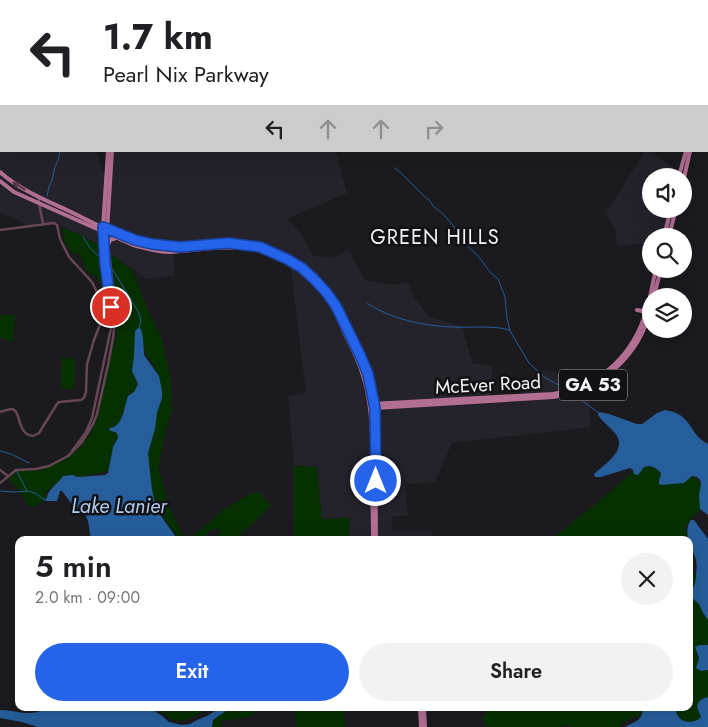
<!DOCTYPE html>
<html lang="en">
<head>
<meta charset="utf-8">
<style>
	:root { --surface:#fff; --page:#f2f2f2; --text:#202124; --muted:#757577; --accent:#2563eb }
	body { margin:0; font-family:Jost,sans-serif; background:var(--page); color:var(--text); height:100vh; display:flex; flex-direction:column; font-size:19px; white-space:nowrap }
	* { box-sizing:border-box; margin:0 }
	p { font-size:16px; color:var(--muted) }
	.icon { flex:none; width:28px; height:28px; fill:none; stroke:currentColor; stroke-width:2; stroke-linecap:round; stroke-linejoin:round }
	.map { position:relative; flex:1; overflow:hidden }
	.drawer { position:absolute; left:15px; top:536px; width:678px; height:175px; display:flex; flex-direction:column; background:var(--surface); border-radius:10px; box-shadow:0 5px 20px #0002 }
	.drawer>* { flex:none }
	.top-card { position:absolute; left:0px; top:0px; width:709px; height:152px; box-shadow:0 5px 20px #0002; background:#fff; color:var(--text); overflow:hidden }
	.buttons { position:absolute; left:642px; top:168px; display:grid; gap:10px }
	.buttons a { display:grid; place-items:center; width:50px; height:50px; border-radius:50%; background:var(--surface); box-shadow:0 5px 20px #0002; font-size:25px }
	.pin { position:absolute; display:grid; place-items:center; width:42px; height:42px; color:#fff; margin:-21px; border:2px solid #fff; border-radius:50%; box-shadow:0 1px 5px #0007 }
	.me { position:absolute; width:55px; margin:-28px; rotate:0deg; stroke-linejoin:round; filter:drop-shadow(0 0 4px #0008) }
	.turn { display:flex; align-items:center; gap:18px; height:105px; padding:0 20px; font-size:22px }
	.turn .icon { width:65px; height:65px; stroke-width:2.5 }
	.turn b { display:block; font-size:35px; line-height:42px }
	.lanes { display:flex; align-items:center; height:48px; padding:0 20px; background:#0003; justify-content:center; gap:25px; direction:ltr }
	.lanes .off { opacity:.35 }
	.round { display:grid; place-items:center; flex:none; width:52px; height:52px; border-radius:26px; background:var(--page) }
	.summary { display:flex; align-items:center; justify-content:space-between; height:85px; padding:0 20px }
	h1 { font-size:30px; font-weight:600; line-height:38px }
	.cta { display:flex; gap:10px; margin-top:auto; padding:10px 20px }
	.cta a { flex:1; height:58px; border-radius:30px; background:var(--accent); color:#fff; font-size:20px; font-weight:600; line-height:58px; text-align:center }
	.cta a+a { background:var(--page); color:var(--text) }
	.map>svg:first-child { display:block }
</style>
</head>
<body>
<div class="map">
<svg width="708" height="727" viewBox="0 0 708 727">
	<rect width="100%" height="100%" fill="#1b1a1e"/>
	<path fill="#24222b" d="M0,139h1v12h95l11,33 3,-33h226l11,42 -60,26 16,17 10,20 22,1 13,-8 18,32 29,4 14,-3 4,14 16,21 33,9 10,37 21,3 -3,29 31,-1 24,-25 40,16 8,8 -4,13 2,21 -139,16 -17,39 -30,2 3,31 -17,2 2,14 39,-1 1,10h-85l1,-22 -27,1 -5,-52 -23,-1 -6,-70 18,-3 -16,-130 -26,-13 -52,-4 -39,2 2,28 -29,3 -45,-33 -22,-12 -25,-11 -24,3 -30,-14z
		M645,151h7l31,24v1h-32v33h23l-7,27h-16v7l-33,3 -4,-18 -8,-15z"/>
	<path fill="#063000" d="M62,227l17,7 22,12 31,24 16,40 14,29 8,36 2,35 -7,24 -7,34 13,43 13,27 10,-3 28,-24 27,-17 11,-2 11,14 -35,33 -22,1 6,-8 -2,-4 -9,3 -7,9h-22l-20,-27 -7,-6 -6,-41 1,-23 11,-59 -5,-19 -7,-8 -3,-9 -6,-6 -6,29 6,13c-7,16 -16,20 -17,39l-11,7 7,3 1,5 -5,9 -3,21 4,2 -4,-1 -6,3 -19,4 -7,1 -7,-2 -8,1 -9,11 -7,4 -2,4 2,2 -12,10 -8,-3c-5,-11 -11,-18 -19,-26l11,-7 22,-1 7,-3 18,-8 13,-10 11,-15 8,-18 18,-82 1,-31 -2,-15 -13,-4 -7,-8 -6,-3 -4,-5 -5,-14h-6l-9,-10z
		M0,315h15l-2,27 -13,-4z
		M62,358l13,1 -1,30h-13z
		M294,466l23,1 5,52 28,-1 -2,22h-54z
		M648,466l9,1 4,8 -3,6c11,8 24,0 34,-5 15,7 10,20 9,34l-9,7 -6,10 2,13h-137l59,-48 23,-21z
		M696,573v7l-5,17 8,7 4,9 5,7v25h-9l-3,7 3,6 -2,7 4,6 7,-1v27l-6,1 -2,15 1,4c-9,10 -23,5 -26,-9h14v-130z
		M154,708h55c-8,4 -20,13 -30,13 -8,0 -18,-9 -25,-13z
		M231,708h30l-11,9 -29,4v6h-8l-1,-5 8,-9z
		M295,708h48l2,19h-49z
		M509,708h133l-1,5c-6,5 -13,6 -20,10v4h-51l-1,-2 -13,2h-69l-5,-9 8,-8z"/>
	<path fill="#265e9b" d="M138,328l3,1 2,9 1,17 15,21 3,15v7l-5,15 -2,16 -7,24 4,37 4,17 5,9 17,24h-87l-3,-19 -2,-5 -15,-13 -9,-12h-2l-3,10h-11l-1,-2 2,-1c0,-8 11,-14 16,-22l9,-1 6,2 27,-2 3,-2 5,-26 5,-9 -1,-5 -8,-3 1,-2c13,-1 14,-21 18,-32l6,-4 4,-8 -6,-13 2,-15 1,-25z
		M665,410c28,4 23,24 43,34v71l-8,-6 -1,-13 2,-13 -1,-3 -3,-3 -5,-1 -8,7 -23,2 -2,-1c-1,-4 2,-7 2,-11 -5,-5 -10,-8 -17,-6l-6,8 -4,-1 -1,-4 -3,-2 -29,9h-6l-1,-3c10,-9 32,-23 23,-38 -5,-8 -14,-13 -19,-21l1,-3 10,2 28,10h5l15,-11z
		M691,520h3l14,19v81l-5,-7 -4,-9 -10,-9v-3c6,-4 7,-11 7,-18 1,-7 1,-13 -2,-20 -4,-10 -11,-24 -3,-34z
		M699,645h9v25l-7,1 -5,-3 3,-10 -4,-11z
		M708,697v30h-83c10,-6 17,-5 18,-19h32c1,3 1,5 3,8 5,8 18,7 23,1 -1,-3 -2,-5 -3,-7 -3,-8 4,-12 10,-13z
		M47,708h102l12,7 8,7 13,3 8,-1 9,-5 8,-3 13,-8h10l-17,12 -1,7h-174l-16,-5 -22,-4v-8c18,0 28,8 47,-2z"/>
	<g fill="none" stroke-linecap="round" stroke-linejoin="round">
		<path stroke="#265e9b" stroke-width="1" d="M395,168l7,6 21,21 6,5 5,7 8,6 11,12 9,16 17,16 11,15 8,7 7,18 2,21 3,13 19,32 15,14 24,13
			M47,196l2,-9 3,-7 3,-13 4,-10 1,-6
			M83,237l7,11 10,9
			M113,270l26,43 2,8 -2,8
			M367,303c23,16 57,23 85,24 19,1 39,-2 58,3
			M573,394l26,19
			M0,451l11,3 18,9
			M16,470l11,21
			M0,491l15,1 13,-1 7,2 10,7"/>
		<path stroke="#674656" stroke-width="2.5" d="M39,197v6l4,21
			M0,230l54,-7 3,2 3,14 9,18 23,25 12,25 -1,10 -9,23 -7,24 -1,28 -2,6 -3,2 -22,2 -2,2 -18,29 -6,3c-17,-2 -11,-25 -21,-27 -3,0 -9,2 -12,3
			M72,451l14,-19 6,-14 19,-90v-21l-8,-75
			M0,470l8,6
			M0,483l16,-13 20,-1 13,-3 19,-10 14,-14 11,-18 4,-10 11,-49 5,-27 2,-18v-16l-8,-71"/>
		<path stroke="#b36f92" stroke-width="4" d="M127,1v-1
			M131,1v-1
			M708,91v-1
			M708,99v-1
			M0,172c20,18 45,28 69,39 27,13 55,29 84,33 36,6 71,-5 106,3 30,7 61,33 77,59 6,11 11,23 16,34 11,22 21,43 23,68l1,132
			M679,176l7,-25
			M684,178l6,-27
			M0,181l14,11 119,53c12,3 24,7 37,7 29,-2 58,-8 87,-2 31,7 60,31 76,58 5,9 9,19 13,28 10,19 19,39 22,60 5,25 4,51 4,76 0,22 1,45 1,68
			M103,227l5,-76
			M107,231l5,-80
			M664,236l7,-27
			M669,236l7,-27
			M108,245l2,-5 6,-2
			M654,296l7,-27
			M637,310l5,1 3,-2
			M372,404l181,-10c44,-7 76,-34 91,-76 6,-16 8,-33 12,-49
			M375,408l178,-11c48,-6 87,-42 98,-89
			M420,708l1,19
			M424,708l1,19"/>
	</g>
	<defs><path id="oneway-solid" d="M-6-.8H1V-3.2L6.5 0L1 3.2V.8H-6Z" transform="scale(1.25)"/></defs>
	<use fill="#523747" href="#oneway-solid" transform="translate(19 186) rotate(-149)"/>
	<g fill="none" stroke-linecap="round" stroke-linejoin="round">
		<g stroke="#184099" stroke-width="12">
			<path id="route" d="M111,307l-6,-44 -2,-36 32,13 17,4 28,3 48,-4 32,4 27,12 15,9 12,11 12,13 10,14 24,49 8,19 7,34 1,73"/>
		</g>
		<use href="#route" stroke="#2563eb" stroke-width="9"/>
	</g>
	<g text-anchor="middle" stroke-width="5" stroke-linejoin="round" paint-order="stroke">
		<rect fill="#121115" stroke="#b0aeb2" stroke-width="1" x="559" y="369.5" width="68" height="31" rx="4"/>
		<g font-size="18" font-weight="bold" fill="#f3f2f5">
			<text x="593" y="391">GA 53</text>
		</g>
		<g font-size="19" fill="#f3f2f5" stroke="#121115">
			<text transform="translate(488 384) rotate(-3)" y="7">McEver Road</text>
		</g>
		<g font-size="20" letter-spacing="1" fill="#f3f2f5" stroke="#121115">
			<text x="435" y="244">GREEN HILLS</text>
		</g>
		<g font-size="20" font-style="italic" fill="#b0cdef" stroke="#121115">
			<text x="119" y="513">Lake Lanier</text>
		</g>
	</g>
</svg>
<div class="buttons">
<a><svg class="icon" aria-label="sound" viewBox="0 0 24 24"><path d="M4 9h4l5-4v14l-5-4H4zM17 9q2 3 0 6"/></svg></a>
<a><svg class="icon" aria-label="search" viewBox="0 0 24 24"><circle cx="10" cy="10" r="6"/><path d="M15 15l6 6"/></svg></a>
<a><svg class="icon" aria-label="layers" viewBox="0 0 24 24"><path d="M12 4l9 5-9 5-9-5zM3 14l9 5 9-5"/></svg></a>
</div>
<div class="pin" style="left:111px;top:307px;background:#d93025"><svg class="icon" aria-label="arrive" viewBox="0 0 24 24"><path d="M6 21V4h12l-3 4 3 4H6"/></svg></div>
<svg class="me" style="left:376px;top:481px" viewBox="-20 -20 40 40"><circle r="17" fill="#2563eb" stroke="#fff" stroke-width="3"/><path d="M0-11L8 9 0 5-8 9z" fill="#fff"/></svg>
<div class="top-card">
<div class="turn"><svg class="icon" aria-label="left" viewBox="0 0 24 24"><path d="M17 20v-9H6M10 6l-5 5 5 5"/></svg><div><b>1.7 km</b>Pearl Nix Parkway</div></div>
<div class="lanes"><svg class="icon" aria-label="left" viewBox="0 0 24 24"><path d="M17 20v-9H6M10 6l-5 5 5 5"/></svg><svg class="icon off" aria-label="ahead" viewBox="0 0 24 24"><path d="M12 20V5M6 11l6-6 6 6"/></svg><svg class="icon off" aria-label="ahead" viewBox="0 0 24 24"><path d="M12 20V5M6 11l6-6 6 6"/></svg><svg class="icon off" aria-label="right" viewBox="0 0 24 24"><path d="M7 20v-9h11M14 6l5 5-5 5"/></svg></div>
</div>
<section class="drawer">
<div class="summary"><div><h1>5 min</h1><p>2.0 km · 09:00</p></div><a class="round"><svg class="icon" aria-label="close" viewBox="0 0 24 24"><path d="M6 6l12 12M18 6L6 18"/></svg></a></div>
<div class="cta"><a>Exit</a><a>Share</a></div>
</section>
</div>
</body>
</html>
